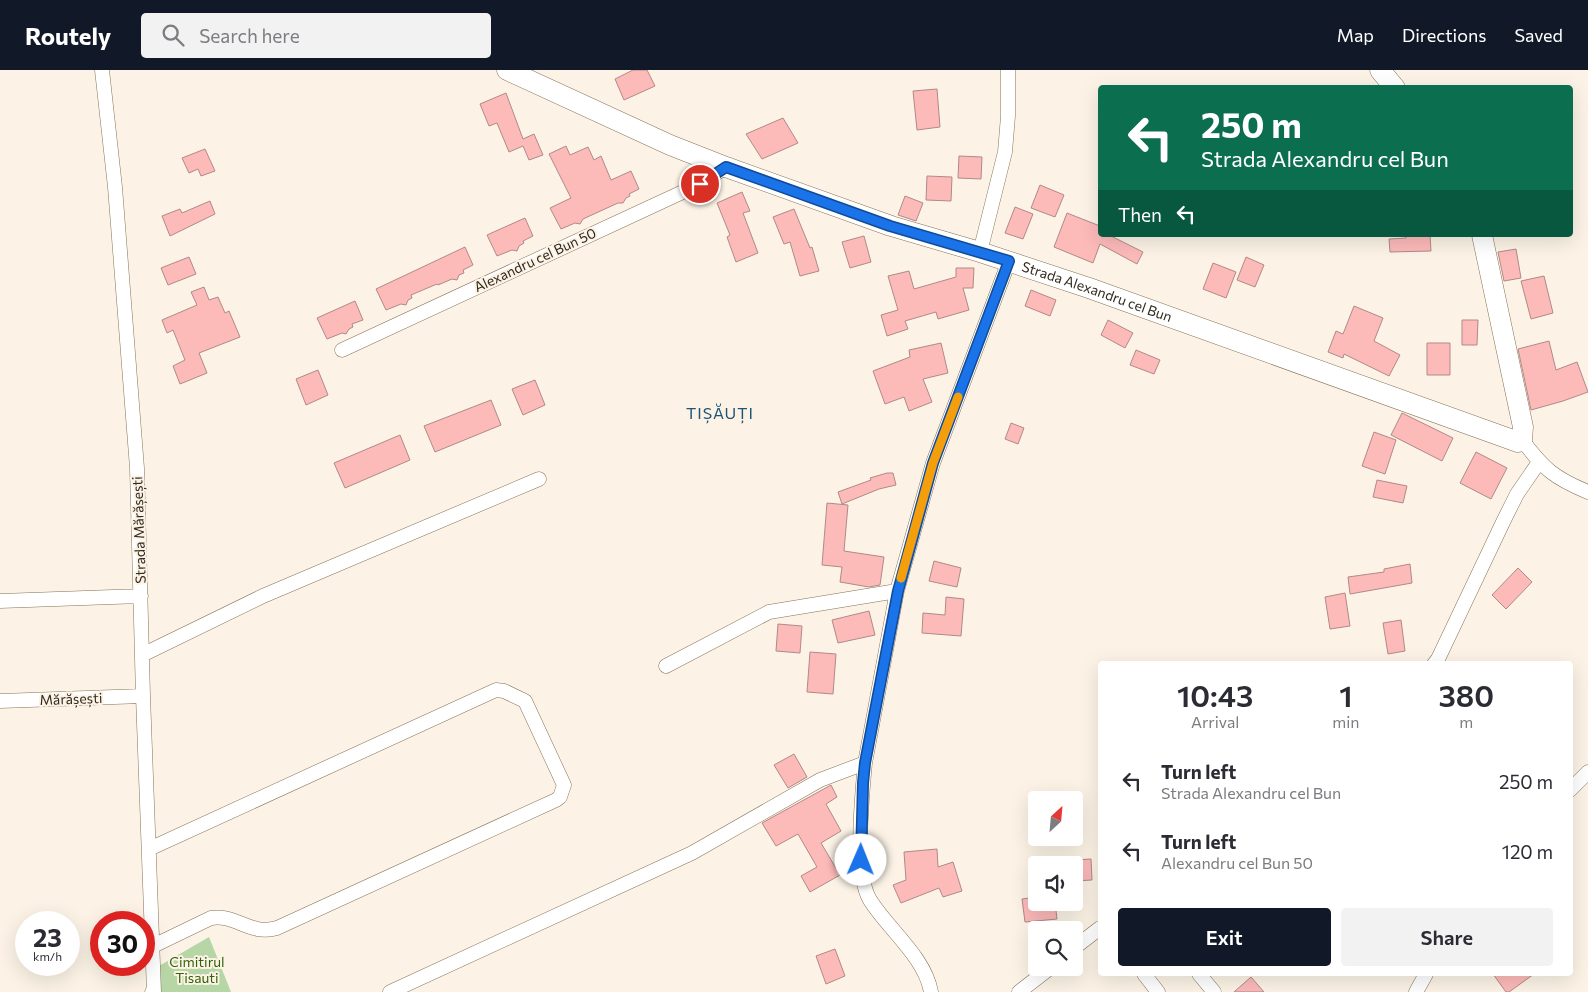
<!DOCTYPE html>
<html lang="en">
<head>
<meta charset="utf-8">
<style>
	:root { --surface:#fff; --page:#f2f2f3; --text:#2b2b33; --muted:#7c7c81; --accent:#111827 }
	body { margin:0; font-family:Commissioner,sans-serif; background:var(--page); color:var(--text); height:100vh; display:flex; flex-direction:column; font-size:19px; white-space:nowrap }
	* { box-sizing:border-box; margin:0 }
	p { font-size:16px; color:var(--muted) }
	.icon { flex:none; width:28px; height:28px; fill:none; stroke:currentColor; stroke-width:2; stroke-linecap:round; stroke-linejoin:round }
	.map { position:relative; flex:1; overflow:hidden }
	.drawer { position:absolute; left:1098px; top:591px; width:475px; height:315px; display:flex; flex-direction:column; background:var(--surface); border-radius:5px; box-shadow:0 5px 20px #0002 }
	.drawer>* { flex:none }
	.guide { position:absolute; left:1098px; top:15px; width:475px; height:152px; border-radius:5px; box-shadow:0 5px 20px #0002; background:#0b6e4f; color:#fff; overflow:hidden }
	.needle { width:32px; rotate:26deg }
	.controls { position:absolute; left:1028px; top:721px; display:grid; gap:10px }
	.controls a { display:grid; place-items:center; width:55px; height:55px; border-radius:5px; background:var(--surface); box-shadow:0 5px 20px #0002; font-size:25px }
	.speed { position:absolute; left:15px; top:841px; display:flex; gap:10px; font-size:25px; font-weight:700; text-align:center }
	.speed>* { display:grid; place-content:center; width:65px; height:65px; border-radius:50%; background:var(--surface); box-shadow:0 5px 20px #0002; line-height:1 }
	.speed small { font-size:12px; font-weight:400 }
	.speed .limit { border:8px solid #d22; background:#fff; color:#111 }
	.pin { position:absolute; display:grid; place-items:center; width:42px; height:42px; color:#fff; margin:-21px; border:2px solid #fff; border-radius:50%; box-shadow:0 1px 5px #0007 }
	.me { position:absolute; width:55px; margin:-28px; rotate:1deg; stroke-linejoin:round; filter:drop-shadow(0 0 4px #0008) }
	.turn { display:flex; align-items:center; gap:18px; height:105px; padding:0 20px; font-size:22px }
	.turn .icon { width:65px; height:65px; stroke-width:2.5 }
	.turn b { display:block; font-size:35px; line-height:42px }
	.then { display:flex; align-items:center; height:48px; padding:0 20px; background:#0003; gap:10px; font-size:19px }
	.eta { display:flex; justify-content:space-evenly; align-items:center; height:85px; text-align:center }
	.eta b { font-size:30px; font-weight:600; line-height:35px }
	.cta { display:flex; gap:10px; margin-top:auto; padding:10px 20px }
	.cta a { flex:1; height:58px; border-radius:5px; background:var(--accent); color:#fff; font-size:20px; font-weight:600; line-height:58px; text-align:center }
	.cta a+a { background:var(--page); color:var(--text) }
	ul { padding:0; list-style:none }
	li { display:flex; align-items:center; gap:15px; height:70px; padding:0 20px }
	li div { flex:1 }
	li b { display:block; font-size:19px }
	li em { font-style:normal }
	header { display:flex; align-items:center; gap:30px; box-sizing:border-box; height:70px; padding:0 25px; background:var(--accent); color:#fff }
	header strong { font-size:24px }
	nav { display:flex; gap:28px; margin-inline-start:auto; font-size:18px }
	.search { width:350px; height:45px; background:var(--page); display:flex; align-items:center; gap:12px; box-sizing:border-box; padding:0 18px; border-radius:5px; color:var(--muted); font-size:19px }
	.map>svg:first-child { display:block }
</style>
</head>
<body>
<header>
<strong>Routely</strong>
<div class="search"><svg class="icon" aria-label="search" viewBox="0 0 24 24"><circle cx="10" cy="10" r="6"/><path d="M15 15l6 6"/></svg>Search here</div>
<nav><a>Map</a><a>Directions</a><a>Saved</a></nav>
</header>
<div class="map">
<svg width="1588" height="922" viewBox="0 0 1588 922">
	<rect width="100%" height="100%" fill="#fcf3e6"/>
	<path fill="#b6d6a5" d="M209,867l22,55h-74l2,-26z"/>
	<path fill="#fcbab9" stroke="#b18988" d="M633,0h14l8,16 -31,14 -9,-21z
		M937,19l3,38 -23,3 -4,-39z
		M506,23l17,46 11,-5 9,21 -14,5 -6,-14 -14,6 -12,-29 -8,3 -9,-22z
		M783,48l15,25 -36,16 -16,-25z
		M566,76l4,9 18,-8 6,13 7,-4 10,24 20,-9 8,18 -10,5 1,2 -4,2 -3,5h-5l-35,16 -3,5 -5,-1 -14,6 -11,-21 21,-10 -22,-44z
		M205,79l10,22 -14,5 -3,-7 -9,4 -7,-15z
		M959,86l23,1 -1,22 -23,-1z
		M927,106l25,1 -1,24 -25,-1z
		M1040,115l24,10 -9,22 -24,-9z
		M742,122l8,19 -7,2 15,40 -22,9 -9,-25 3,-2 -13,-32z
		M905,126l18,7 -7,18 -18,-6z
		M210,131l5,13 -45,22 -8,-20 18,-7 2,4z
		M1015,137l18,7 -10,25 -18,-6z
		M794,139l16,39 2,-1 7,24 -19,5 -10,-34 -6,2 -11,-27z
		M1067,143l33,13v9h9l34,17 -6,12 -37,-20 -7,19 -39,-16z
		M525,148l8,18 -10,5 1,2 -5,3 -2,5 -5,-1 -15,6 -10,-21z
		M1406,165h24l1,16 -41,1 -1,-13 17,-1z
		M864,166l7,26 -21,6 -8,-26z
		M465,177l8,18 -10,5 1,3 -5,2 -2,5 -5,-1 -14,6 -1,-1 -26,11 1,3 -4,2 -2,5 -5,-1 -15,6 -10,-21z
		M1516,179l5,29 -17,3 -6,-29z
		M189,187l7,17 -28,11 -7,-17z
		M1246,187l18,8 -9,22 -18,-7z
		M1213,193l23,9 -10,26 -23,-9z
		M956,198h18l-1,20h-10l6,22 -31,9 -2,-7 -31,9 3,8 -21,7 -6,-21 17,-5 -10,-34 21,-5 5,18 42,-12z
		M1544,206l9,37 -22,6 -10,-38z
		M204,217l5,13 9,-3 7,16 4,-2 11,26 -41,16 8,20 -27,11 -7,-18 12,-6 -12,-30 -6,3 -5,-13 35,-15 -6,-13z
		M1031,220l25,10 -6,16 -25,-10z
		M355,231l8,19 -11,4 1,3 -4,2 -3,5 -4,-1 -15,6 -10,-21z
		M1354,236l29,12 -9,23 26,14 -11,21 -45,-22 -1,4 -15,-6 8,-21 7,3z
		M1108,250l25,13 -8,15 -24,-13z
		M1462,250h16l-1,25h-15z
		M1549,271l7,29 21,-8 11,30 -25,9 -32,9 -13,-61z
		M941,273l7,30 -25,6 9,23 -23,9 -5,-14 -19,7 -12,-33 37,-14 -1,-7z
		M1427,273h23v32h-23z
		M1136,280l24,10 -6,14 -24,-9z
		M318,300l10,25 -22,10 -10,-26z
		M535,310l10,25 -22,10 -11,-26z
		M491,330l10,25 -66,27 -11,-26z
		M1402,343l51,25 -11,23 -51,-26z
		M1011,353l13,5 -6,16 -13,-5z
		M1374,362l22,8 -11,34 -23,-8z
		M400,365l10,25 -65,28 -11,-25z
		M1476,382l31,16 -16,31 -31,-16z
		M887,403h6l3,12 -17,4 -37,15 -4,-12 33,-12 -1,-2z
		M1377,410l30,6 -4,17 -30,-6z
		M827,433l21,2 -4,46 40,6 -4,28 -11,2 -29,-5 2,-15 -20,-2z
		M934,491l27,7 -4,19 -28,-6z
		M1410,494l2,19 -62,11 -2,-17 36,-5v-3z
		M1518,498l14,14 -26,27 -14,-14z
		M1345,523l5,33 -20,3 -5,-32z
		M946,527l18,2 -3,37 -39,-3 1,-20 22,2z
		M869,541l6,24 -37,8 -6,-23z
		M1401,550l4,31 -17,3 -5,-31z
		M778,554l24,2 -2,27 -24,-2z
		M810,582l26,2 -3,40 -26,-2z
		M794,684l13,23 -19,11 -14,-23z
		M831,715l6,12 -11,7 15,27 -20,12 19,32 -30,17 -9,-16 16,-9 -19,-33 -22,12 -14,-23z
		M937,779l1,18 15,-5 9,29 -19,6 -4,-9 -38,15 -8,-18 13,-5 -2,-28z
		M1091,789l1,21 -18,1v-21z
		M1036,827v5h19l2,17 -32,3 -3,-23z
		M835,879l10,27 -19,8 -10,-28z
		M1493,904h41l-25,18h-3z
		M1251,907l13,15h-30z"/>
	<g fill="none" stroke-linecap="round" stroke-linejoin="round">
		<g stroke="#867356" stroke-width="15">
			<path id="street" d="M102,0l13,117 22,281 6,228 11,296h-2
				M980,182l25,-100 3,-36v-46
				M342,280l358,-166 26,-17
				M1522,370c22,29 32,38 66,52
				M0,531l141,-5
				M142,585l121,-59 276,-117
				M1434,594l4,-5 66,-139 13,-26 22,-32
				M666,596l103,-54 128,-21
				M0,631l143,-5
				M1570,720l18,-18
				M149,779l347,-159 8,1 21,10 39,84 -4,12 -4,3 -279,128c-27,8 -40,-14 -66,-10l-58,28
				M1074,878l26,-20
				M1144,904l14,18
				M1199,904l15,18
				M390,922l302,-139 128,-73 45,-17
				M931,922c-6,-35 -43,-63 -61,-92 -16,-26 -8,-105 -5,-137l32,-172 36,-128 76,-202
				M1019,922l31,-24
				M1416,922l10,-18"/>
		</g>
		<g stroke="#867356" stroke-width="21">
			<g id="secondary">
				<path id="s1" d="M507,0l163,75 56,22 165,59 89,26 109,36 429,154 4,-2 1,-13 -41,-192"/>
				<path d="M1380,0l15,18"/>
			</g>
		</g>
		<use href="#street" stroke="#fff" stroke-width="14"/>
		<use href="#secondary" stroke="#fff" stroke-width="20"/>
	</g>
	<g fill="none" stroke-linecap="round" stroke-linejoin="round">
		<g stroke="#114b97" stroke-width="12">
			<path id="route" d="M700,114l26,-17 164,59 119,35 -76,202 -35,128 -33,172 -2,20 -2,77"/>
		</g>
		<use href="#route" stroke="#1a73e8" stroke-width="9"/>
		<path stroke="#f59e0b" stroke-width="9" d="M901,508l32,-115 25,-66"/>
	</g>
	<g text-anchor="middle" stroke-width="4" stroke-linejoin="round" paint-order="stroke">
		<g font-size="14" fill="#322a1e" stroke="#fcf3e6">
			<text transform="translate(535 190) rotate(-25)" y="5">Alexandru cel Bun 50</text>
			<text dy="5" stroke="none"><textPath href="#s1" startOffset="631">Strada Alexandru cel Bun</textPath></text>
			<text transform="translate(139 460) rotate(-92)" y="5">Strada Mărășești</text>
			<text transform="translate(71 629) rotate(-2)" y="5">Mărășești</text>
		</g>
		<g font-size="14" fill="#316208" stroke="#fcf3e6">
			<text x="197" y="897">Cimitirul<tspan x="197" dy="16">Tisauti</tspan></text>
		</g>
		<g font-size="16" letter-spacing="1" fill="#1e5577" stroke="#fcf3e6">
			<text x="720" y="349">TIȘĂUȚI</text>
		</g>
	</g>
</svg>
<div class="controls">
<a><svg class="needle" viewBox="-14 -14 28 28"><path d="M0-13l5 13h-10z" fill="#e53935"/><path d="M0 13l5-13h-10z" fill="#7c7c81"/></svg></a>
<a><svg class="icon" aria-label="sound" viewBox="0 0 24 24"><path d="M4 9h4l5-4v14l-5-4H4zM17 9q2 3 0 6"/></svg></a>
<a><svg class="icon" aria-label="search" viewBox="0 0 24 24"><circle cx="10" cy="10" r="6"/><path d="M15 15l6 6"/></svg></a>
</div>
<div class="speed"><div>23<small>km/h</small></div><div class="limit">30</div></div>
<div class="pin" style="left:700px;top:114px;background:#d93025"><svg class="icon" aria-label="arrive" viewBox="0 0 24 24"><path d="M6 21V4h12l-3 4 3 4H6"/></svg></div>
<svg class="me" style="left:861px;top:790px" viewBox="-20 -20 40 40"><circle r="19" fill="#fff"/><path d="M0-13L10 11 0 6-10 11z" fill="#1a73e8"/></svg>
<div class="guide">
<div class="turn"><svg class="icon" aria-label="left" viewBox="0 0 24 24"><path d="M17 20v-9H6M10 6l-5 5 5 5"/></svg><div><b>250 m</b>Strada Alexandru cel Bun</div></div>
<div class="then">Then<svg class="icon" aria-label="left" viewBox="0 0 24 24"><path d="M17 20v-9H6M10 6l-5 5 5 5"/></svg></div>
</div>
<section class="drawer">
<div class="eta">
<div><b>10:43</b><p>Arrival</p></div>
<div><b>1</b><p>min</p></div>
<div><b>380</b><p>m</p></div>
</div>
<ul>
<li><svg class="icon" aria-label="left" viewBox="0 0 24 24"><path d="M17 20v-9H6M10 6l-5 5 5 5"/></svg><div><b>Turn left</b><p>Strada Alexandru cel Bun</p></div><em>250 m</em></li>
<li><svg class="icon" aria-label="left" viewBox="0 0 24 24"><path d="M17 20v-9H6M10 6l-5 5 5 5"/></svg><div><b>Turn left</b><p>Alexandru cel Bun 50</p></div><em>120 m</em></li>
</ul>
<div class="cta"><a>Exit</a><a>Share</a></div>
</section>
</div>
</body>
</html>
